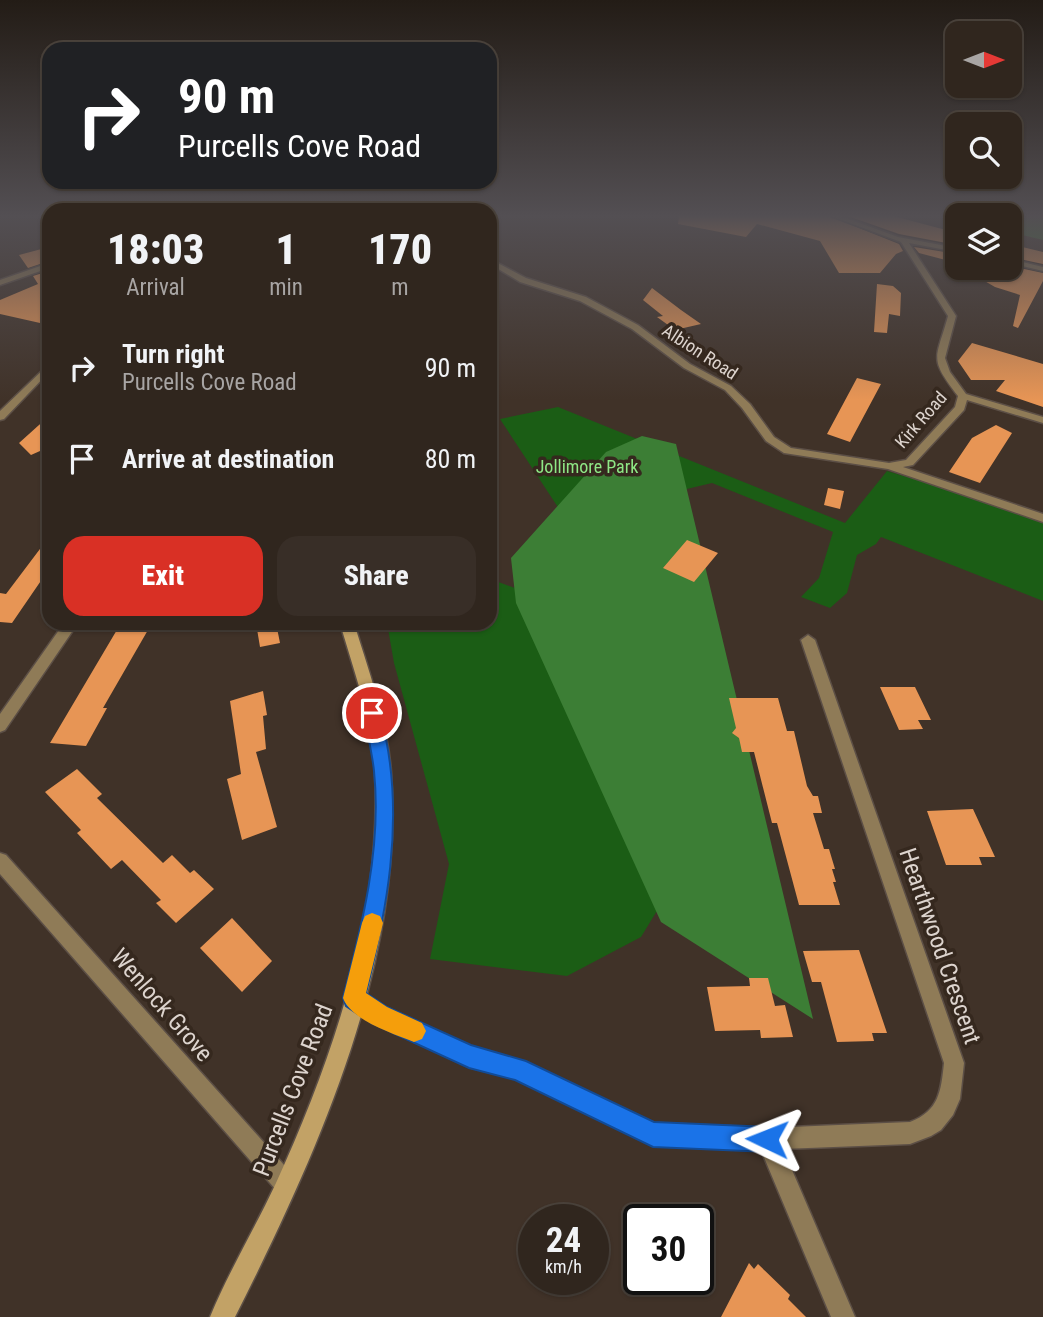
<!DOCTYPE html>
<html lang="en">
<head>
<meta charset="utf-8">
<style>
	:root { --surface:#30261e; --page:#382e27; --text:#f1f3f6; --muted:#a8a5a4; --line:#4b433c; --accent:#d93025 }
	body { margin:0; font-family:"Roboto Condensed",sans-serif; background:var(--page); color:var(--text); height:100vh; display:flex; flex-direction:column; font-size:26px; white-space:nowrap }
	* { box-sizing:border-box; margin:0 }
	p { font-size:23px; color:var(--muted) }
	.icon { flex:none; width:38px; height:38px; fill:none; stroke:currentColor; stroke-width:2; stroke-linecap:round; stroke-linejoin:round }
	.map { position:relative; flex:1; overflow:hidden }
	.details { position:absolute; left:42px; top:203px; width:455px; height:427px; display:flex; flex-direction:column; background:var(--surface); border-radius:21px; box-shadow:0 2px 5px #0004,0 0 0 2px var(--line) }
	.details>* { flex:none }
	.banner { position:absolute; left:42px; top:42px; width:455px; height:147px; border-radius:21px; box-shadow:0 2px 5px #0004,0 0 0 2px var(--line); background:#202124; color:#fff; overflow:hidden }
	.needle { width:46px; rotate:90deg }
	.buttons { position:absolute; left:945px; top:21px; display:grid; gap:14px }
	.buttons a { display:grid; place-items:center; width:77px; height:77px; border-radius:14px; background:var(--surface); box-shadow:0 2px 5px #0004,0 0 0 2px var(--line); font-size:35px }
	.speed { position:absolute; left:518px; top:1204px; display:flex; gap:14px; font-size:35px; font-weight:700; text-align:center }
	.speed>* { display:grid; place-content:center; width:91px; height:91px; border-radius:50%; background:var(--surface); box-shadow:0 2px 5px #0004,0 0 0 2px var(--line); line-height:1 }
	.speed small { font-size:18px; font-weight:400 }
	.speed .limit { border:4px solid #111; border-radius:10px; background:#fff; color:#111 }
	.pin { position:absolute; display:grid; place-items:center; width:60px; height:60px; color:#fff; margin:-30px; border:4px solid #fff; border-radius:50%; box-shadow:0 2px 7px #0007 }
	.me { position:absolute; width:77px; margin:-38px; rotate:272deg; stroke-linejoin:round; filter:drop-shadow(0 0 5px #0008) }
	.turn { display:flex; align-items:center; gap:24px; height:147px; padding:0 21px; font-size:32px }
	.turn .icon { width:91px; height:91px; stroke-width:2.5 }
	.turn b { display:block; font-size:49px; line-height:60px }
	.eta { display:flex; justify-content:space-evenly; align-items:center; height:119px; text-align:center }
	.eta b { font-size:42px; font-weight:800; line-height:49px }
	.button { display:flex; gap:14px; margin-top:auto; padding:14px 21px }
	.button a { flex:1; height:80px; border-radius:21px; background:var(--accent); color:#fff; font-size:28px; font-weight:800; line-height:80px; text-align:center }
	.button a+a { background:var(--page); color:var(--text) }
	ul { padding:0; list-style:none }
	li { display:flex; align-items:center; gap:21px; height:91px; padding:0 21px }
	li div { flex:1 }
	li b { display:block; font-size:26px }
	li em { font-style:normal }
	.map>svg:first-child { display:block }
</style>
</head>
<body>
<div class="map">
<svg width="1043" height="1317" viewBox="0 0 1043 1317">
	<rect width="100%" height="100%" fill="#403228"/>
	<path fill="#1b5d15" d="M558,407l287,116 42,-52 156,46v84l-162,-64 -5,7 -19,11 -10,38 -17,15 -29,-11 18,-19 14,-46 -121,-49 -147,35 -65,-99z
		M490,579l94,34 104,247 -47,77 -74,39 -137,-17 19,-95 -55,-201 -7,-40h103z"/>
	<path fill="#3c7e35" d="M1010,216h33v24l-33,-8z
		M642,436l34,8 137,575 -152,-97 -145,-319 -5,-45 95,-106z"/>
	<path fill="#e79555" d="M679,216h150l70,28 4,7 -7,3 -16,19h-41l-19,-32 -63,-17 -11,13 -68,-13z
		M848,216h45l53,14 11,-14v29l-58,-11z
		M1010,244l33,8v12l-33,-7z
		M49,247v14l-21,7 -9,-13z
		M914,247l43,7v9l-38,-10z
		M1010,266l33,7v8l-25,47 -5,-2 7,-31 -25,-8 -33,-19z
		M49,271v54l-49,-11v-14l38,-16 -5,-8z
		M877,284l16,2 8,7 -1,23 -11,-2 -2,19 -13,-1z
		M652,288l29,22 20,14 -26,6 -18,-13 6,-1 -20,-16z
		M972,343l71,21v43l-47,-16 9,-11h-34l-13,-19z
		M857,378l24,6 -31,58 -23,-8z
		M49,416v31l-18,8 -12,-12z
		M996,425l16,8 -32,50 -31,-11 23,-34z
		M828,488l16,3 -4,18 -16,-4z
		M49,537v32l-37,54 -12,-1v-29l6,1z
		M687,540l31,13 -24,29 -31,-14z
		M121,623h31l-49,85h4l-21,38 -36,-3z
		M256,623h20l4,20 -20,4z
		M880,687h35l16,33h-13l5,9 -24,1z
		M263,691l4,24 -4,1 3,33 -10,3 21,75 -35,13 -15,-61 14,-5 -11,-73z
		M729,698h49l9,33h7l13,55 6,10h5l4,17h-9l11,36h5l6,20h-3l4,13h-3l7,23h-41l-22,-82h-5l-18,-71h-12l-3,-14 -7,-5 4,-5z
		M77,769l25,25 -5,4 66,65 9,-8 18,18 4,-3 20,19 -38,34 -20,-20 5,-3 -39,-40 -11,9 -34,-36 4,-3 -36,-38z
		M973,809l22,48h-16l3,8h-36l-19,-54z
		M232,918l40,43 -30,31 -42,-44z
		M859,950l28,83h-15l2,8 -37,1 -16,-60h-9l-9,-31z
		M749,978h19l7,28 10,-1 8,32 -32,1 -1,-8 -45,1 -8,-44 43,-1z
		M749,1263l5,6 4,-5 32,31 -2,4 18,18h-85z"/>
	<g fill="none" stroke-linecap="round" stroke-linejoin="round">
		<g stroke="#5c4f46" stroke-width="3">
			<path id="street" d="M831,216h9l58,21 59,11v4l-48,-9 47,73 -11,42 5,14 16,22 77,23v6l-76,-23 -3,10 -51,55 -10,2 140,47v8l-155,-53 -104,-16 -18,-12 -24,-33 -17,-18 -41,-22 -52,-39 -52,-28 -60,-19 -30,-18v-5l36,19 60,19 52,28 52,39 41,22 19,18 24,33 17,11 98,15 17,-3 49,-53 3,-11c-30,-39 -22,-36 -10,-80l-47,-74z
				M1010,259l33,8v4l-33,-8z
				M49,263v5l-49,17v-5z
				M49,364v8l-45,47 -4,1v-9z
				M64,623h14l-73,107 -5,2v-18z
				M808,635l7,5 149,423 -4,36 -7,16 -12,15 -10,6 -21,8 -127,5 72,168h-24l-70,-167 -108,-5 -137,-66 -47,-12 -97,-45 -25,-17 -3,-7 3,-7 7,-3 32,20 85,39 54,15 129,61 113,5 143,-6c29,-11 31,-31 34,-59l-143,-423z
				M0,853l6,2 287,320 3,8 -3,8 -8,3 -8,-3 -277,-317z"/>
		</g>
		<g stroke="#5c4f46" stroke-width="3">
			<path id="secondary" d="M340,623h14c15,49 33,98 37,149 14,189 -73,380 -156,545h-25c19,-46 45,-89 66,-134 58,-127 106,-268 99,-410 -2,-51 -21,-101 -35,-150z"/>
		</g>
		<use href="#street" fill="#8f7b57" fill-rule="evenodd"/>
		<use href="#secondary" fill="#c2a266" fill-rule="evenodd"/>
	</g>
	<linearGradient id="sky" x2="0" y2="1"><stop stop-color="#231c16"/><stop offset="0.54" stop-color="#534f53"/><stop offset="1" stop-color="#534f53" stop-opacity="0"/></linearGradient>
	<rect width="1043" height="400" fill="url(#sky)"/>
	<path fill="#1a73e8" stroke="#114b97" stroke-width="2" d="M372,707c12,4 11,21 14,32 17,85 1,171 -20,254l21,14 84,38 55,16 128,61 113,5 9,4 3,8 -3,9 -9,4 -114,-5 -138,-67 -46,-12 -98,-45 -25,-17 -3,-8c19,-72 39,-151 31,-227 -2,-19 -7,-38 -10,-58z"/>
	<path fill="#f59e0b" d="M372,913l8,3 3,7 -17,70 21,14 35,16 4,8 -4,8 -8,3c-22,-9 -62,-21 -71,-44l19,-75 3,-7z"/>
	<g text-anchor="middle" stroke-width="7" stroke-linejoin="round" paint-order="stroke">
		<g font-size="18" fill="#ddd4ce" stroke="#35281e">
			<text transform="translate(700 352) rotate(33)" y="6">Albion Road</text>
			<text transform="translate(921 420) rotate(-49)" y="6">Kirk Road</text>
		</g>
		<g font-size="18" fill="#8fe886" stroke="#35281e">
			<text x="587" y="473">Jollimore Park</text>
		</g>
		<g font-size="24" fill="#ddd4ce" stroke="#35281e">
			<text transform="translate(940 946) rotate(71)" y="8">Hearthwood Crescent</text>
			<text transform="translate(162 1005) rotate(49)" y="8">Wenlock Grove</text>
			<text transform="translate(293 1090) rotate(-69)" y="8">Purcells Cove Road</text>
		</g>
	</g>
</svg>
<div class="buttons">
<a><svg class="needle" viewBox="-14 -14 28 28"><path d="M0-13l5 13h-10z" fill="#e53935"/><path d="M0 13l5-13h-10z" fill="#a8a5a4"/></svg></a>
<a><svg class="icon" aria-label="search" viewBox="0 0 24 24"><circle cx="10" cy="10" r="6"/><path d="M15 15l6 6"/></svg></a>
<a><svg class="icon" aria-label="layers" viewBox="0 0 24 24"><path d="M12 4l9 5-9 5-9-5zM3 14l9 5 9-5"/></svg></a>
</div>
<div class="speed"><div>24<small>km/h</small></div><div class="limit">30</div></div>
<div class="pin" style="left:372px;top:713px;background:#d93025"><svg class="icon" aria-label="arrive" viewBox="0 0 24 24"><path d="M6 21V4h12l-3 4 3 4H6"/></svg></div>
<svg class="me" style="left:767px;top:1139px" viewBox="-20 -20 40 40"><path d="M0-17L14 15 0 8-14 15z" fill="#1a73e8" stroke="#fff" stroke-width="4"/></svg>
<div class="banner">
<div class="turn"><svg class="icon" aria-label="right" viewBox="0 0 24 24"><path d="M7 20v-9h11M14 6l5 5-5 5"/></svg><div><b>90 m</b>Purcells Cove Road</div></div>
</div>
<section class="details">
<div class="eta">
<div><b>18:03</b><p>Arrival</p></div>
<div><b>1</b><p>min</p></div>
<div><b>170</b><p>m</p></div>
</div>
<ul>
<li><svg class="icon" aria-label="right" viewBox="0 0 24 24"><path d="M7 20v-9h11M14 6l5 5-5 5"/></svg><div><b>Turn right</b><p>Purcells Cove Road</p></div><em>90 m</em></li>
<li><svg class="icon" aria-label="arrive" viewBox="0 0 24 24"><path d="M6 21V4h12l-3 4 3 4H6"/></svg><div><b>Arrive at destination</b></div><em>80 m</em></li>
</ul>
<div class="button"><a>Exit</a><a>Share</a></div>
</section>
</div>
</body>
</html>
